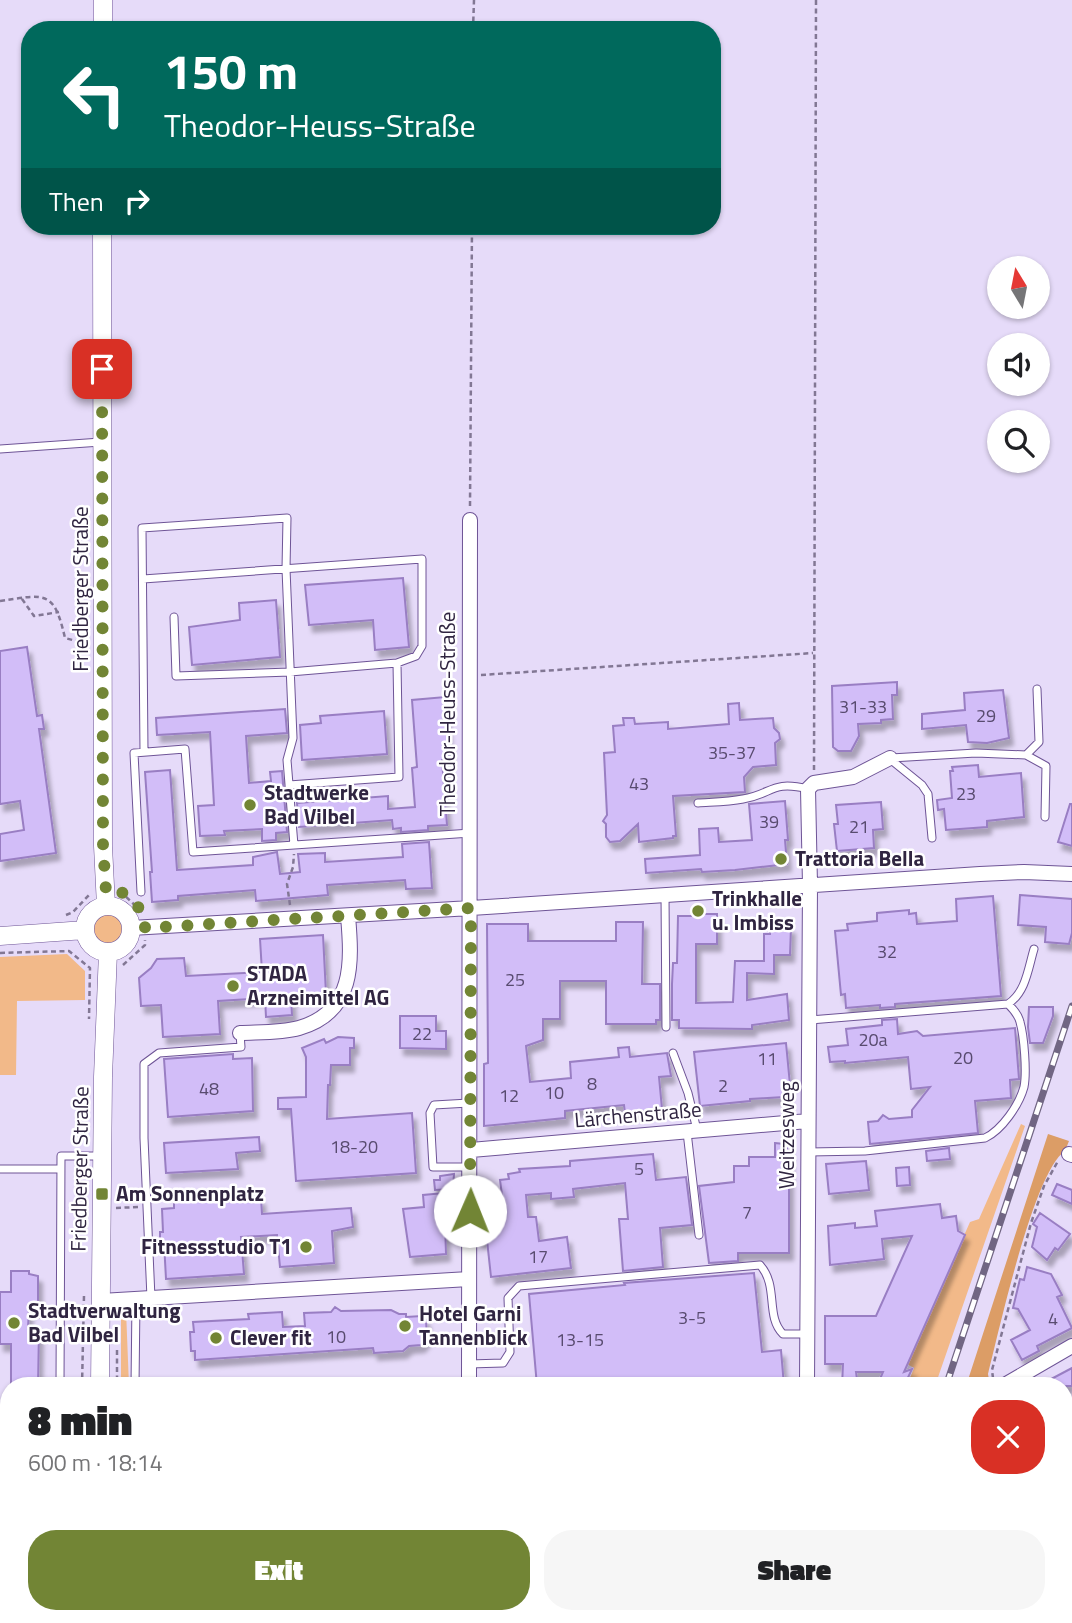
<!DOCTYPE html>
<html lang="en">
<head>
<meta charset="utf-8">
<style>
	:root { --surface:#fff; --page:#f6f6f6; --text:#202124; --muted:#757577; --accent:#728535 }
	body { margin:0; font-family:"Titillium Web",sans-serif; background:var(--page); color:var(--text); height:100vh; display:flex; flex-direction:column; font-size:26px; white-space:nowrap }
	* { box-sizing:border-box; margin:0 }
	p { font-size:23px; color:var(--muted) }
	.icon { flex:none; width:38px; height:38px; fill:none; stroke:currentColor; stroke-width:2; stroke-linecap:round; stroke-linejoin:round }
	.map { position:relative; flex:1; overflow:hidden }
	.side { position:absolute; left:0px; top:1377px; width:1073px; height:247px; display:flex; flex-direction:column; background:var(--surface); border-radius:28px 28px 0 0; box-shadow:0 2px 5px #0004 }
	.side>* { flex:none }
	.banner { position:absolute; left:21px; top:21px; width:700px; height:214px; border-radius:28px; box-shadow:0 2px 5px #0004; background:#00695c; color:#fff; overflow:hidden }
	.needle { width:46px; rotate:350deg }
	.tools { position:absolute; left:987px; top:256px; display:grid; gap:14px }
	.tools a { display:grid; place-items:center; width:63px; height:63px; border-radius:50%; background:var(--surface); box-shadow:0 2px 5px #0004; font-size:35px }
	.pin { position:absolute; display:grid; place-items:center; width:60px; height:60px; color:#fff; margin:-30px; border-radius:14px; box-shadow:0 4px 10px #0006 }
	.me { position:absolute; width:77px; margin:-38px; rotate:1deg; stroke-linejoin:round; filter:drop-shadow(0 0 5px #0008) }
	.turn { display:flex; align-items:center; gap:24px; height:147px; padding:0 28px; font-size:32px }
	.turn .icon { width:91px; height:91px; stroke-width:2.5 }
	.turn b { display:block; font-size:49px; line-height:60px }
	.then { display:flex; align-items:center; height:66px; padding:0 28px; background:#0003; gap:14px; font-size:26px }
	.round { display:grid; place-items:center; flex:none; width:74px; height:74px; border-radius:28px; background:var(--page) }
	.summary { display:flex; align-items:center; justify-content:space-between; height:119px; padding:0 28px }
	h1 { font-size:42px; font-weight:800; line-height:52px }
	.button { display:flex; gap:14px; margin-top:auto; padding:14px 28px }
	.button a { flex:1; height:80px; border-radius:28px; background:var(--accent); color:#fff; font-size:28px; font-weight:800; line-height:80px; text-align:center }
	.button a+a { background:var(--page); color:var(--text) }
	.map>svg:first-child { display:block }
</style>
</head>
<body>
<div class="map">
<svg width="1072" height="1623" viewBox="0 0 1072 1623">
	<defs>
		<filter id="shadow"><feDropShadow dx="4" dy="7" stdDeviation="2" flood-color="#0004"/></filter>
	</defs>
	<rect width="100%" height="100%" fill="#e6dbf9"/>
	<path fill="#f2b989" d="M94 929a14 14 0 1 1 28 0a14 14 0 1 1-28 0Z
		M67,954l18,17v29l-68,1 -1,74h-16v-118z
		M1021,1124l4,2 -90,260h-28l7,-18 -7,-4 63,-142 9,-3z
		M126,1310l3,76h-8v-74z"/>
	<path fill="#dc9d66" d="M1048,1134l21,7 -4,10c-31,20 -66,180 -77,223l2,12h-24z"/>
	<path fill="#d2bdf8" stroke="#997ec3" stroke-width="2" filter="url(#shadow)" d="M403,578l6,69 -34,3 -2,-30 -64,5 -4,-40z
		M276,600l4,57 -88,8 -3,-38 51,-7 -1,-17z
		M27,647l10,69 5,-1 2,14h-5l17,124 -56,8v-27l24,-4 -4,-29 -20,3v-153z
		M897,682v13h-5l1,24 -12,1v3l-23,1 1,12 -8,15h-13l-5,-4 -1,-61z
		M1003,690l6,48 -22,5 -19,-1 -2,-17 -44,4v-15l43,-4 -1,-17z
		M445,697l4,62 -7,1 5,65 -19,1v4l-27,2v-4l-8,1 -1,-9 -93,7 -2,-24 91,-7v13l27,-2 -3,-39 5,-1 -5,-67z
		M739,703l1,17 33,-2 1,10 5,5 1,6 -5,4 1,22 -23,2 -9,10 1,15 -72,4 3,40h-3v2l-34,4 -1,-18 -18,17 -10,1 -4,-5v-13l-3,-3 4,-6 -3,-62 11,-1 -2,-26 11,-1 -1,-7h11l1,6 33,-2v7l61,-5 -1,-20z
		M285,709l2,24 -41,3 3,47 22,-2 -1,-9 12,-1 5,61 -11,1v7l-14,1v-12l-38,2 1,4 -25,1 -2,-30 16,-1 -4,-73 -53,3 -1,-17z
		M384,711l3,43 -85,6 -2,-35 21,-2 -1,-7z
		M978,765l1,12 42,-4 3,44 -37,4v6l-41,3 -2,-21 -6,1 -1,-10 15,-2 -2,-27h3l-1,-4z
		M170,770l7,100 76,-5v-8l24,-5 3,22 20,-2 -2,-18 27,-1v9l78,-5 -1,-13 27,-2 3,46 -26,1 -1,-9 -78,5 1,10 -47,4 -25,2 -1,-11 -77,6v4l-26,2 -2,-30h2l-7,-100z
		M785,801l3,39h-3l2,24 -52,6 -33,2 -1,-3 -55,4 -1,-14 55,-4 -1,-26 19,-1 1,14 33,-2 -3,-36z
		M881,802l2,27 -10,1 1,18 -37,3 -3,-27h4l-2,-19z
		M1070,804h2v42l-14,-4z
		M1020,895l52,4v34l-3,11 -24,-2 1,-15 -28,-2z
		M993,896l8,100 -106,8v3l-15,1v-3l-34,3 -1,-14 -4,1 -6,-64 13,-1 -1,-6 30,-3v-8l32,-3v4l7,-1 1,11 40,-3 -1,-22z
		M695,914h22v30h-21v59l37,-1 2,-41h29v-27h6v-7h21l-1,28h-16v19l-27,-1v27l40,-6 2,26 -37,5v4l-73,-1v-8h-7v-36l1,-21h4l1,-47h17z
		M616,922h27l-1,62h18v36h-4v4h-50v-43h-46v38h-17v21l-17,6 4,36 41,-4 -1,-16 49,-5 -1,-9 11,-1 1,10 37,-4 4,23 -12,1 3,32 -37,4 -1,-8 -59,6v7l-81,8v-62l4,-1 -1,-139h41v17h88z
		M323,935l3,59 -35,3 1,18 -26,2 -1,-19 -47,3 2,33 -57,3 -2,-32 -20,1 -2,-28 12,-10 6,-9 27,-1 2,18 76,-4 -2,-33z
		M1029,1007h24v9l-10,27h-13l-2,-16z
		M400,1016h36v15h10v18l-46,-1z
		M897,1019l1,15 19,-3 6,5 92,-8 4,51 -9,1 1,18 -36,3 3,32 -108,11 -2,-22 10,-1 5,-6 6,4 23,-2v-7l18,-23 -19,2 -3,-32 -63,6v-2l-15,1 -2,-15 20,-2 -2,-16 36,-4v-5z
		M338,1037l16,1v10h-4v17h-19l-1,20h-2l-1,34 85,-6 4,60 -120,8 -5,-72h-13v-11l28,-1v-40l-4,-9 22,-9 2,4z
		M786,1043l4,42h-3v6l-3,1v5l-34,2v2l-50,5 -6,-54z
		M233,1054v5l19,-1 1,53 -85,6 -4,-58z
		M259,1137l1,14 -24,2 2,16 -72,4 -2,-30z
		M775,1143l9,1 5,8v101h-51v8l-29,2 -10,-77 35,-4v-16h15v-9h26z
		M949,1148l1,11 -23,2 -1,-10z
		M653,1154l3,26 30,-3 6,48 -32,3 3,39 -40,4 -4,-52h9l-3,-36 -52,6 1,8 -23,2v-6l-25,2 2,22h8l3,24 28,-4 4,31 -80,9 -4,-37 -8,1v-10l11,-1 -2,-18 16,-2 -4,-30 9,-1 -1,-5 12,-2 -1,-3 51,-3v-5z
		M866,1161l3,29 -40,4 -3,-30z
		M909,1167l1,18 -13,1 -1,-18z
		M454,1174l-1,15 -18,1 -1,-10h6v-4z
		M1057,1184l15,6v14l-20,-9z
		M444,1193l2,61 -36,3 -7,-48 21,-2 -1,-12z
		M261,1198l1,16 89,-6 2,19 -21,4 2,32 -54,4 -3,-32 -36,2 3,37 -78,5 -2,-37h-4v-10h3l-1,-23 12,-1v-6z
		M940,1204l2,14 14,-2 2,15 7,4 -61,137 8,-3 -8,17h-27l6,-14h-27l2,14h-16l1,-22h-18v-48h51l36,-80 -30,3 2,20 -54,6 -2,-39 27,-3v5l22,-2 -2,-15z
		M1040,1213l30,21 -12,16 -3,-2 -8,12 -15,-13 5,-20 -4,-3z
		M1027,1267l24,7 11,21 -5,2 15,31 -35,18 2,5 -17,9 -11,-20 19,-10 -12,-21 -5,-1 7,-29 4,1z
		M11,1271h18v3l9,2v31h-9l-1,22h11l-1,57h-27v-42h-11v-52h11z
		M754,1273l8,79 19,-2 3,36h-247l-8,-92 96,-9 -1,-2z
		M335,1307l6,4 50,-1 8,4h7v3l16,-1 4,4 1,18 -6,7 -12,1 -6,5 -29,2 -1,-5 -178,12v-9h-4l-1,-19h4l-1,-10 56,-3 -1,-5 34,-2 1,15 22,-1 -1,-13 27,-1z
		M1072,1368v18h-34z"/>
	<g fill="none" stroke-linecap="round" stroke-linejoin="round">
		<g stroke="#6e5496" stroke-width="9">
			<path id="service" d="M0,449l101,-7
				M143,579l279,-20v87l-6,10 -19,7 2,114 -110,8
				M174,617l2,59 114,-4 107,-9
				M144,752l-2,-224 145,-10 -1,51 7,169 -6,22 7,85
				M1026,755l13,-13 -2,-53
				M891,758l85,-5 50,2 20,11 -1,51
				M890,759l32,26 6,9 4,44
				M698,803c15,-1 30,-1 45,-4 30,-5 28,-19 65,-10
				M141,892l-7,-139 51,-4 8,103 278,-19
				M665,894l1,133
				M810,1020l198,-16c18,-12 20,-35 26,-55
				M673,1053l15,40 9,37
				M469,1103l-35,2 -4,8 3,54h37
				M687,1132l12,103
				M809,1152l56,-1 120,-13c17,-8 34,-33 39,-51 3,-15 0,-51 -4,-65 -2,-8 -7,-13 -12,-18
				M0,1169h61
				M151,1298l-7,-160v-74l15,-11 82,-6 -1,-13
				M469,1364l34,-1 7,-11 -2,-54 11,-12 241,-21c19,21 5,51 23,69h25
				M60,1386l1,-230h39
				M135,1386l1,-86"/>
		</g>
		<g stroke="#6e5496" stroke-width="16">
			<path id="minor" d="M131,928l340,-20 509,-34 44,-2 48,2
				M240,1033c19,-1 41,0 59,-5 56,-16 53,-66 49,-112
				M471,1150l337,-29
				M1069,1154l3,1
				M101,1301l368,-22
				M469,1386l1,-866
				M807,1386l3,-501 -2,-96 6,-6 39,-6 37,-19
				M1003,1386l69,-40
				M0,1513l9,-1
				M1064,1534l8,-3
				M813,1615v8
				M469,1623v-8
				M908,1623l10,-8
				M1064,1623l8,-33"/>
		</g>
		<g stroke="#6e5496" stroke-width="19">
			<path id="tertiary" d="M103,30v-30
				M102,226l1,620 3,60
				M85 929a23 23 0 1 1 46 0a23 23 0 1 1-46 0Z
				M0,936l85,-6
				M100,1386l3,-309 5,-125
				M99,1623v-8"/>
		</g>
		<path stroke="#827794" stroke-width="2.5" stroke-dasharray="5 3.5" stroke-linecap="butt" d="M473,30l1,-30
			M470,506l2,-280
			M22,599l12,17 25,-4
			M0,601c46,-7 54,-11 65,37l23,6
			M481,675l332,-22
			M814,770l2,-770
			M120,891l23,22
			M290,905l-3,-21 6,-17 1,-13
			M66,915l7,-3 16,-17
			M0,953l69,-2 21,17 -1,51
			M123,965l22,-20v-5
			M116,1208l22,-1
			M29,1317l21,1
			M70,1318h13
			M117,1350v36
			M993,1378l-1,-8 39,-147 13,-37 14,-25
			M82,1386l2,-91
			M0,1454l9,7
			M0,1492l9,-1
			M846,1622l7,-7
			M116,1623v-8
			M839,1623l2,-8"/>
		<use href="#service" stroke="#fff" stroke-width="7"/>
		<use href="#minor" stroke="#fff" stroke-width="14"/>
		<use href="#tertiary" stroke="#fff" stroke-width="18"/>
		<g stroke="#716683" stroke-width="7">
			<path id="rail" d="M946,1386l126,-380
				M866,1623l2,-8"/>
		</g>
		<use href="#rail" stroke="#fff" stroke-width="4.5" stroke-dasharray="13" stroke-linecap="butt"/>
	</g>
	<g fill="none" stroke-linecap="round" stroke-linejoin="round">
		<path stroke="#728535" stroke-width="12" stroke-dasharray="0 21.6" d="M102,369l1,476 3,47 14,-1c14,11 25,18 25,37l326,-20 -1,303"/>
	</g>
	<g fill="#728535" stroke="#fff" stroke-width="2.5">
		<circle cx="250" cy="805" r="7"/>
		<circle cx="781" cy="859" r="7"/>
		<circle cx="698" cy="911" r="7"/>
		<circle cx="233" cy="986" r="7"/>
		<rect x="95" y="1187" width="14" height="14" rx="3.5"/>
		<circle cx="306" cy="1247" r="7"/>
		<circle cx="14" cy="1323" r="7"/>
		<circle cx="405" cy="1326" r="7"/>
		<circle cx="216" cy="1338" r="7"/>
	</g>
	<g text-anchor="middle" stroke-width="5" stroke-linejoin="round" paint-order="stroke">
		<g font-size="18" fill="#584b6f">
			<text x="863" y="713">31-33</text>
			<text x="986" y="722">29</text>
			<text x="732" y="759">35-37</text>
			<text x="639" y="790">43</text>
			<text x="966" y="800">23</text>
			<text x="769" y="828">39</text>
			<text x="859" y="833">21</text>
			<text x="887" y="958">32</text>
			<text x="515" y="986">25</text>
			<text x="422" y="1040">22</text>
			<text x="873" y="1046">20a</text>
			<text x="963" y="1064">20</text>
			<text x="767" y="1065">11</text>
			<text x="592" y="1090">8</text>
			<text x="723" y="1092">2</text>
			<text x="209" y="1095">48</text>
			<text x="554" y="1099">10</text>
			<text x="509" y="1102">12</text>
			<text x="354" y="1153">18-20</text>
			<text x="639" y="1175">5</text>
			<text x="747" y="1219">7</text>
			<text x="538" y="1263">17</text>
			<text x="692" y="1324">3-5</text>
			<text x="1053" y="1325">4</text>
			<text x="336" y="1343">10</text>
			<text x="580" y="1346">13-15</text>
		</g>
		<g font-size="21" fill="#302541" stroke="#fff">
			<text transform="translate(81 589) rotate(-90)" y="7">Friedberger Straße</text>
			<text transform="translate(448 714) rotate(-90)" y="7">Theodor-Heuss-Straße</text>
			<text transform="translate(638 1115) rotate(-5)" y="7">Lärchenstraße</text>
			<text transform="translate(787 1135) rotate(-90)" y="7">Weitzesweg</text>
			<text transform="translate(80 1169) rotate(-89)" y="7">Friedberger Straße</text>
		</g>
		<g font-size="21" font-weight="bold" fill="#302541" stroke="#fff" text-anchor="start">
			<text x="264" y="800">Stadtwerke<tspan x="264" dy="24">Bad Vilbel</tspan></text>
			<text x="795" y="866">Trattoria Bella</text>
			<text x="712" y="906">Trinkhalle<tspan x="712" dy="24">u. Imbiss</tspan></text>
			<text x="247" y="981">STADA<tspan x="247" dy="24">Arzneimittel AG</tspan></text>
			<text x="116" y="1201">Am Sonnenplatz</text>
			<text x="292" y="1254" text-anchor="end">Fitnessstudio T1</text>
			<text x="28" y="1318">Stadtverwaltung<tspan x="28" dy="24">Bad Vilbel</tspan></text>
			<text x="419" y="1321">Hotel Garni<tspan x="419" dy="24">Tannenblick</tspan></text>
			<text x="230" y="1345">Clever fit</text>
		</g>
	</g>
</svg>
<div class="tools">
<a><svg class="needle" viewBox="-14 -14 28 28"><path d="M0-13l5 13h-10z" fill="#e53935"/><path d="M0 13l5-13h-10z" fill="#757577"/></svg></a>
<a><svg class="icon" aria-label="sound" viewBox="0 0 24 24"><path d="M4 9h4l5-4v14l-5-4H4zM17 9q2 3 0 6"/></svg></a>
<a><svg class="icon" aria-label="search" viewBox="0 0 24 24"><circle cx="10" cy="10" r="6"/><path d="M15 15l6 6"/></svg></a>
</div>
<div class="pin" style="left:102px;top:369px;background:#d93025"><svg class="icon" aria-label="arrive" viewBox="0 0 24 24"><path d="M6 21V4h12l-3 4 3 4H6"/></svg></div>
<svg class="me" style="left:470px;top:1211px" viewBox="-20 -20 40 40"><circle r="19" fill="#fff"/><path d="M0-13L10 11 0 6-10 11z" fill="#728535"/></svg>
<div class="banner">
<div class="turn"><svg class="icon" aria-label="left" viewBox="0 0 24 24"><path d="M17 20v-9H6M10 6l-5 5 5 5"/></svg><div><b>150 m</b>Theodor-Heuss-Straße</div></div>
<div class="then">Then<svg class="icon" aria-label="right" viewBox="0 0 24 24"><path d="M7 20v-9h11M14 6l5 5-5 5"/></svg></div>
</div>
<section class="side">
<div class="summary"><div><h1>8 min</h1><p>600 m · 18:14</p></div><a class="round" style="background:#d93025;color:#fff"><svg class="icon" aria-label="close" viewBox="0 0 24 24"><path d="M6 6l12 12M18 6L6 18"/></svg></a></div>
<div class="button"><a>Exit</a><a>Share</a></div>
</section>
</div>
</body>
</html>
